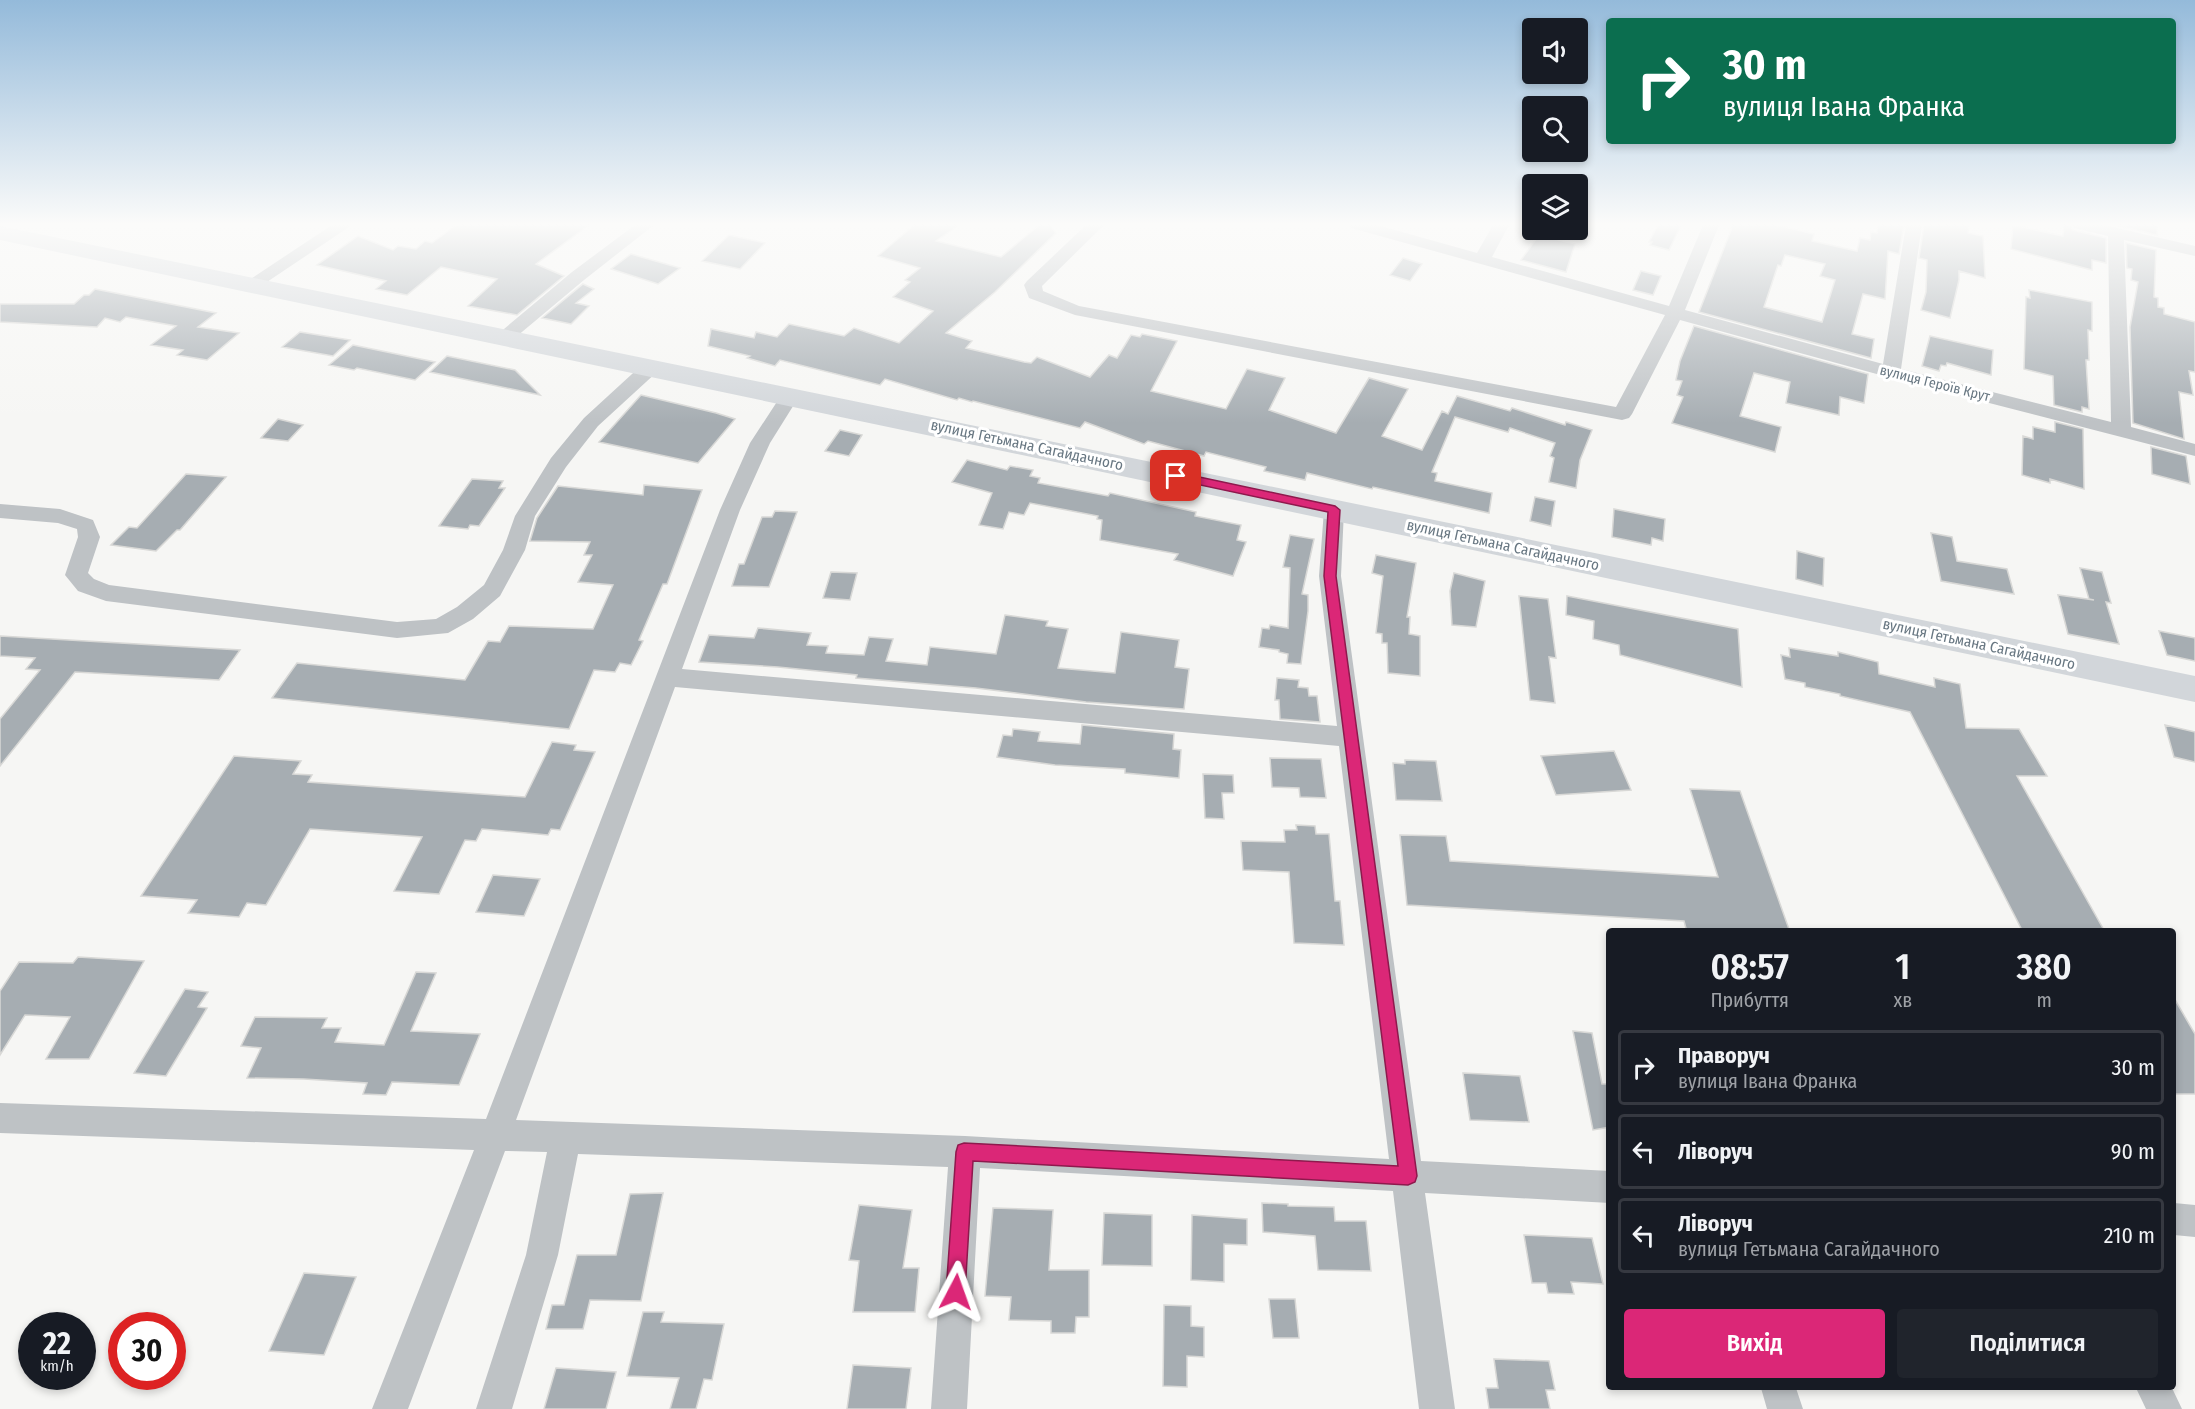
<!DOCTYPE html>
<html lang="uk">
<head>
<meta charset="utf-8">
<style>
	:root { --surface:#171b24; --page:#20242c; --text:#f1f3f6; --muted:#9ea1a6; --line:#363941; --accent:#db2777 }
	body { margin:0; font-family:"Fira Sans Condensed",sans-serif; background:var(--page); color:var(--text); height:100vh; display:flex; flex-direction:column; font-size:22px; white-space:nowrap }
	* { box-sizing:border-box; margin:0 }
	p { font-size:20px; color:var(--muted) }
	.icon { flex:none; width:33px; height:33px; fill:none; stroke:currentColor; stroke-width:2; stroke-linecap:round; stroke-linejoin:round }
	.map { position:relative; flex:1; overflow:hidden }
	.sheet { position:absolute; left:1606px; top:928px; width:570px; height:462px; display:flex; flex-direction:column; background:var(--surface); border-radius:6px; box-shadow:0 3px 9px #0003 }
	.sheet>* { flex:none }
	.hud { position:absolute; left:1606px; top:18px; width:570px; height:126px; border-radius:6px; box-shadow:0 3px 9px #0003; background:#0b6e4f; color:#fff; overflow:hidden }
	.fabs { position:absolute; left:1522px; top:18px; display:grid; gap:12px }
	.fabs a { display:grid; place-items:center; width:66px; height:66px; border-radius:6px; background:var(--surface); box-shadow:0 3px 9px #0003; font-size:30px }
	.speed { position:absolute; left:18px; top:1312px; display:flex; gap:12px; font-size:30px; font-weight:700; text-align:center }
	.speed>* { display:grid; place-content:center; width:78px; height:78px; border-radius:50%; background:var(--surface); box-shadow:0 3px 9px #0003; line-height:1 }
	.speed small { font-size:15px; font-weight:400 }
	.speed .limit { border:9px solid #d22; background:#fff; color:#111 }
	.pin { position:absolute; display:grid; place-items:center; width:51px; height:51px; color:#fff; margin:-26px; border-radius:12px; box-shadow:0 3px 9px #0006 }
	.me { position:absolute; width:66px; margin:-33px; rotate:4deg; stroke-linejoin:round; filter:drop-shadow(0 0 4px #0008) }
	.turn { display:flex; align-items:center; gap:21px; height:126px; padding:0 18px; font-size:27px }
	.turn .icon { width:78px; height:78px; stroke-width:2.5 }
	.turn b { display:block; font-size:42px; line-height:51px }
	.eta { display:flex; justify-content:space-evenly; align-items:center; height:102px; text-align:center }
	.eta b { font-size:36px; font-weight:600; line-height:42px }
	.cta { display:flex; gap:12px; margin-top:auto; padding:12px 18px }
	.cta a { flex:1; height:69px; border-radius:6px; background:var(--accent); color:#fff; font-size:24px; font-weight:600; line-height:69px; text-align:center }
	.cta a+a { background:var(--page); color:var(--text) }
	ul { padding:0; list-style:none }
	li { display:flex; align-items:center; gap:18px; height:75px; margin:0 12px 9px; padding:0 6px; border:3px solid var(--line); border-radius:6px }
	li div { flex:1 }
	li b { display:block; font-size:22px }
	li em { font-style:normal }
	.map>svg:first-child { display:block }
</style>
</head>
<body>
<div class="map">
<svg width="2195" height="1409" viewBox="0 0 2195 1409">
	<rect width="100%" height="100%" fill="#f6f6f4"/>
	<path fill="#a6adb2" stroke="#d8d8d6" stroke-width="1.5" fill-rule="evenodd" d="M456,225h133l-53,39 28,12 -47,39 -49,-9 29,-27 -56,-12 -34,28 -31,-6 10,-8 -69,-16 41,-29 35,14 5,-4 18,3 9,-8 7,2z
		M914,225h45l-23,16 65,16 38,-32h11l6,8 -61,59 -49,41 26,8 -6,7 58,14 7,1 6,-6 53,20 19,-22 8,3 14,-23 9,2 2,-3 35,7 -26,50 75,18 21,-40 38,9 -16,32 67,23 33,-55 39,11 -26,47 40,14 20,-39 6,3 9,-18 53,15 2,-3 53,17 1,-3 26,8 -12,30 -4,28 -27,-6 5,-24 -4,-2 5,-13 -45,-15 -2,4 -53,-15 -23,55 5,1 -2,8 57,12 -3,20 -116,-26 -1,2 -65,-16 -2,7 -41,-9 2,-4 -60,-15 -2,4 -56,-15 -4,3 -59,-22 -5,6 -107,-27 -1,1 -13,-4 -2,2 -72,-21 -5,6 -100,-25 -5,6 -28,-8 3,-2 -42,-10 3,-17 43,9 2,-6 21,5 12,-13 55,12 10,-8 45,15 34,-32 -40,-14 17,-15 -5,-2 15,-12 -42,-12z
		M1658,225h23l-12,25 -19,-5 2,-3h-3z
		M1733,225h43l38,9 -2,7 45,10 3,-13 10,2 1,-8 6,1 1,-8h26l-5,29 -11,-3 -3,48 -22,-5 -11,40 22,5 -3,19 -172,-46zM1785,255l40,9 -5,12 15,4 -13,42 -58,-15 14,-42 3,1z
		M1924,225h45l-1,8 15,3 2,42 -26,-7v9l-9,38 -29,-8 5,-18 1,-32 -8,-2z
		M2013,225l50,11 1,-11h6l3,5 33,8v25l-14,-3v10l-81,-21z
		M2116,225h41v10z
		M729,235l36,8 -25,26 -38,-8z
		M1539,235l36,9 -9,28 -45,-12z
		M2126,243l30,7 -2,47 4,1v9l6,1v6l31,8v50l-6,-1 4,24 -14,-3 5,47 -51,-16 -3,-96 8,-45 -7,-2 1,-11 -5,-1z
		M631,254l49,14 -22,16 -47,-15z
		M1403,258l19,6 -12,17 -20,-6z
		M1641,271l20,5 -8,19 -20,-5z
		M583,284l11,5 -18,14 13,3 -18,18 -29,-6z
		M95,289l121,24 -18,14 41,6 -32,27 -30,-5 6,-5 -32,-5 25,-19 -50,-9 -6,5 -15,-4 -8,9 -97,-5v-18h74l10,-9h5z
		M2029,290l63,12v29l-4,-1 1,30h-3l3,49 -7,-2v5l-28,-7 -1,-29 -29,-7 2,-72 4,1z
		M1694,326l174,48 -4,29 -24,-6 -1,18 -53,-12 4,-21 -36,-9 -14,43 41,11 -6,25 -103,-29 11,-26 -6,-2 5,-14 -6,-1 4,-19z
		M300,332l50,8 -17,16 -51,-9z
		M1930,336l63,14 -2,25 -44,-12 -1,3 -5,-1 -2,6 -17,-5z
		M353,345l82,17 -20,18 -58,-12 -3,2 -25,-5z
		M447,356l68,14 25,25 -110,-23z
		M641,395l75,18 19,6 -37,44 -99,-21z
		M278,419l25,6 -15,16 -27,-3z
		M2055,422l28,7 1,60 -34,-10v4l-28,-8 1,-39 10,3v-12l22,5z
		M840,430l22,5 -13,21 -24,-5z
		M2151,447l35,9 4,28 -38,-10z
		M967,460l40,10 3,-4 23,4 -3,6 10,2 -2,5 70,13 2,-3 86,19 -1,4 46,9 -4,15 9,2 -13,34 -59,-16 4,-6 -78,-14 2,-20 -5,-1 1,-3 -68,-13 -6,12 -15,-3 -6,17 -24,-4 13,-32 -40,-11z
		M186,474l40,3 -46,53h-3l-21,21 -45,-6 18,-18 8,1z
		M472,479l31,2 -4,7h6l-26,38 -9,-1 -2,4 -29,-3z
		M644,485l58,5 -35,94h-4l-24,56 4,1 -12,24 -11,-2 -5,9 -21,-2 -25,59 -297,-31 25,-35 168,17 23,-39 12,1 9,-16 84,3 20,-44 -35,-3 14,-27h-8l6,-13 -60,-1 7,-23 21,-32 85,9z
		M1535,497l20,4 -4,25 -21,-5z
		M1614,509l51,10 -2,22 -11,-3 -1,7 -39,-8z
		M775,511l22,1 -28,75 -37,-1 7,-22h5l18,-47h10z
		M1931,533l21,4 5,24 50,8 7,25 -73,-13z
		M1290,535l24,4 -12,55 6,1v16l-7,53 -14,-1 1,-9 -9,-2v-2l-20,-3 3,-19 7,1 1,-4 18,3 2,-60 -7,-1z
		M1797,551l27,7 -1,28 -27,-7z
		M1376,555l40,8 -9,54h3l-1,17 11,2v40l-32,-3 -1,-30h-5v-9l-6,-1 7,-57 -11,-3z
		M2080,568l22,4 9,31 -5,-1 13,42 -51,-10 -10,-39 36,5 -5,-1z
		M831,572l26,1 -7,27 -27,-2z
		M1454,573l31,8 -9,46 -24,-2 -2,-34z
		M1519,596l29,3 8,59 -7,-1 6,46 -25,-3z
		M1567,596l171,33 4,58 -122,-32 -1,-10 -26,-6 1,-18 -28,-6z
		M1005,615l43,6 -2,5 22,3 -10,39 57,5 6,-41 58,8 -4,27 14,2 -5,40 -98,-7 -110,-14 -120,-10 1,-3 -79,-8 -79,-5 10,-27 45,3 4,-10 53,5 -4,12 21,1 -2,7 38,2 5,-18 24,2 -7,22 41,4 3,-18 66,7z
		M2159,631l36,7v23l-28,-6z
		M0,636l240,14 -21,30 -144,-8 -75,94v-47l40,-49 -14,-1 9,-11 -35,-2z
		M1789,648l49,8v-4l40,10 1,12 56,13 -1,-9 26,6 6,44 53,1 28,47h-30l88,156h-82l-113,-220 -70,-16v-2l-35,-7v-4l-20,-4 -4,-24 9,2z
		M1277,678l22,2 -1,7 10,1 1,8h8l3,26 -40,-3 -1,-19h-4z
		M1082,725l92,9 -1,15 8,1 -2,28 -54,-5v-4l-70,-4 -58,-8 6,-22 9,1 1,-7 27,3 -2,9 42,3z
		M2165,725l30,7v30l-21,-5z
		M552,742l24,3 -2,5 21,2 -35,78 -9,-1 -3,6 -66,-6 -6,12 -11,-1 -26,54 -45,-3 28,-54 -112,-8 -44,76 -19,-2 -8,14 -51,-4 9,-13 -56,-4 93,-140 67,5 -8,13 19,1 -4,7 217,15z
		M1614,751l17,39 -75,5 -15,-39z
		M1270,758l51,1 5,39 -26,-1 -1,-9 -27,-1z
		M1405,760l31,1 6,40 -46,-1 -3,-37 12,1z
		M1203,774l30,1 1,18h-12l2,26 -19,-1z
		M1690,789l50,2 50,141h-103l-3,-11 -277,-16 -7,-70 46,1 4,25 268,16z
		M1296,825l19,1 1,8h13l6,67h5l4,44 -50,-2 -5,-71 -46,-2 -2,-29 44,1 -1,-12h13z
		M493,875l47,4 -16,37 -48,-4z
		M78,957l66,4 -55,98h-43l24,-42 -45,-2 -25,40v-64l19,-29 54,1z
		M416,972l20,1 -25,58 69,3 -21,51 -67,-3 -6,13 -23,-1 4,-11 -63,-4 -57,-1 14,-30 -20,-2 14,-29 72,1 -5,10h19l-6,14 49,3z
		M185,989l23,3 -10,15 9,1 -41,68 -32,-3z
		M2174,998l21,36v60h-21z
		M1573,1031l19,2 10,51h8v43l-17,3z
		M1463,1073l57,3 9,46 -59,-2z
		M663,1193l-22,108 -51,-1 -7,29h-37l6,-24h12l13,-50h39l14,-61z
		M1262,1203l26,1v2l46,1 1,14h31l5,50 -53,-1 -3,-34 -52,-4z
		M859,1205l53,5 -9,58h16l-4,44h-62l6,-51 -10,-1z
		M993,1208l60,2 -4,60h40v47h-13l-1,16h-24v-12l-42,-1 2,-23 -26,-1z
		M1104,1213l48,2v51l-50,-1z
		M1192,1215l55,4v26l-23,-1v38l-33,-2z
		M1524,1235l68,3 11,46 -32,-2 3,12 -26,-1 -2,-10h-14z
		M304,1273l52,4 -32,78 -55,-4z
		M1269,1299h26l4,39h-26z
		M1164,1305l27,1v20l13,1v30l-17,-1v31l-24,-1z
		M643,1312h21l-3,10 63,2 -12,56 -8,-1 -8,30h-26l9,-31 -52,-2z
		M1494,1359l55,2 6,29h-9l4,19h-61l-3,-21h12z
		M853,1365l58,3 -5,41h-59z
		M556,1368l60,4 -10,37h-62z"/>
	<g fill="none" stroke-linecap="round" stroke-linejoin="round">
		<path fill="#bec2c5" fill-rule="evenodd" d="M332,225h20l-97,65h-12l-3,-4z
			M635,225h19l-70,55 -74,62h-12l-3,-4 3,-4 74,-62z
			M1086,225h18l-62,61 1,5 36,15 537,101 49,-92 -314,-87 -2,-3h28l100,28 16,-28h16l-17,32 177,49 34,-81h16l-34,85 198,54 23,-139h16l-21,144 210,53 -3,-186 -34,-8 -2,-3h32l91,21v10l-71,-16 7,187 64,17v12l-311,-80 -204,-56 -48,94 -3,4 -7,2 -547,-105 -46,-17 -5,-13 3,-4z
			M651,361l7,2 2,4 -2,4 -60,55 -32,41 -31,49 -10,34 -25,46 -27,23 -25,14 -51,5 -291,-37 -28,-10 -13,-16 13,-38 -1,-8 -19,-6 -58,-5v-14l60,5 33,11 7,17 -12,36 6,6 15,6 288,37 39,-3 21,-12 27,-22 19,-35 12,-34 36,-58 33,-40 60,-55z
			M791,389l7,2 2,4 -30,48 -30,67 -58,159 655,57 -18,-150 5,-66 3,-5 7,-2 7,2 3,5 -3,66 80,585 189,10v32l-185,-10 30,216h-36l-26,-218 -413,-23 -13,241h-36l17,-242 -370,-13 -20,101 -46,154h-36l50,-154 21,-103 -42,-1 -97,258h-36l102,-259 -474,-17v-30l486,16 234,-609 30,-67 34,-52zM675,687l664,59 50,413 -424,-23 -449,-16z
			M2174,1203l21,2v32l-21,-2z
			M1761,1388h35l7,21h-36z
			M2136,1388h36l10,21h-36z"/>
		<path fill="#d2d6da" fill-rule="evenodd" d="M0,226l2195,450v26l-2195,-462z"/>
	</g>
	<linearGradient id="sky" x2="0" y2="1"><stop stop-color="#94bada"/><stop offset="0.53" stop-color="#fbfbfa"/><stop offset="1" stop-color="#fbfbfa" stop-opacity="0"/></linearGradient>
	<rect width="2195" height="423" fill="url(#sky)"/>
	<path fill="#db2777" stroke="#8e194d" stroke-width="1.5" d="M1176,472l159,34 5,4 -4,66 81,600 -2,6 -7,3 -435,-24 -8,131 -2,7 -7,3 -7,-3 -3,-7 10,-140 2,-7 6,-2 434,23 -74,-590 4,-64 -156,-33v-5z"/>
	<g text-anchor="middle" stroke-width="6" stroke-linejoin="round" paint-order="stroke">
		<g font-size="14" fill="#687782" stroke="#fff">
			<text transform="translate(1935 383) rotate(14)" y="5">вулиця Героїв Крут</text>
		</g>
		<g font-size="15" fill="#687782" stroke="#fff">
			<text transform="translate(1027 445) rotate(12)" y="5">вулиця Гетьмана Сагайдачного</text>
			<text transform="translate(1503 545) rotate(12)" y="5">вулиця Гетьмана Сагайдачного</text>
			<text transform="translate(1979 644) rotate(12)" y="5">вулиця Гетьмана Сагайдачного</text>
		</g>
	</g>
</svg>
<div class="fabs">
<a><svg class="icon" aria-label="sound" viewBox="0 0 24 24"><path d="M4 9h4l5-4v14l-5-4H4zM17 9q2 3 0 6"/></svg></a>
<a><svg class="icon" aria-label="search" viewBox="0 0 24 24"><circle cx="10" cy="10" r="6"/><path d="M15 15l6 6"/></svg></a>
<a><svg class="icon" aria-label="layers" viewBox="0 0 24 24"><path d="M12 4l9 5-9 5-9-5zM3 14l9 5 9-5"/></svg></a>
</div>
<div class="speed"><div>22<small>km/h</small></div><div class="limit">30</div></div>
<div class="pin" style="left:1176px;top:476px;background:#d93025"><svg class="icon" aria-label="arrive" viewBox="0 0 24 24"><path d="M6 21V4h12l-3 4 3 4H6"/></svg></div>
<svg class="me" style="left:956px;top:1292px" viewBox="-20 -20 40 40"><path d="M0-17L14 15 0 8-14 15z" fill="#db2777" stroke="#fff" stroke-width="4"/></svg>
<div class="hud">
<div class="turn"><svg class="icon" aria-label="right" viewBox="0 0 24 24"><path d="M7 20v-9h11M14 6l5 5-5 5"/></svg><div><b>30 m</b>вулиця Івана Франка</div></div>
</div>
<section class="sheet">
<div class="eta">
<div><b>08:57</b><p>Прибуття</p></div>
<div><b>1</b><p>хв</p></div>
<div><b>380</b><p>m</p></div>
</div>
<ul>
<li><svg class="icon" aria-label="right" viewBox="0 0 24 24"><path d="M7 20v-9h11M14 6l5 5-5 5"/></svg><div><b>Праворуч</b><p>вулиця Івана Франка</p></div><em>30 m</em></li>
<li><svg class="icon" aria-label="left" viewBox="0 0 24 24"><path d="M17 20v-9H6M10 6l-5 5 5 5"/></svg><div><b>Ліворуч</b></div><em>90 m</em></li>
<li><svg class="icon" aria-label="left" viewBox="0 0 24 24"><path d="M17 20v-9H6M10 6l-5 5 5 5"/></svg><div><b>Ліворуч</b><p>вулиця Гетьмана Сагайдачного</p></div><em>210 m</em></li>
</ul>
<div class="cta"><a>Вихід</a><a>Поділитися</a></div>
</section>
</div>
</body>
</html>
